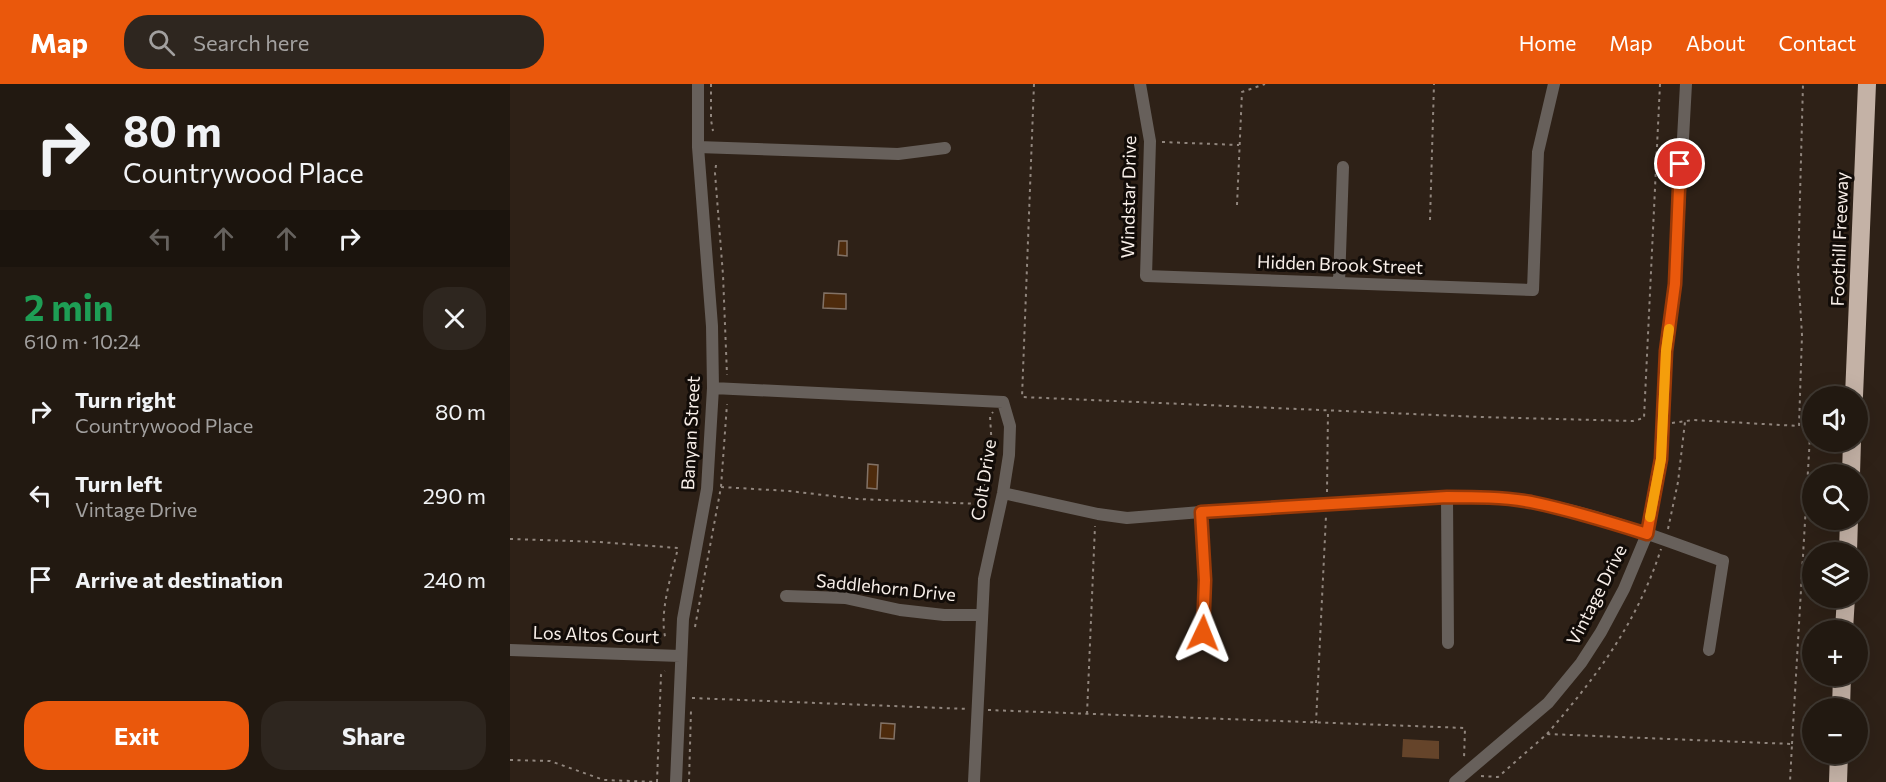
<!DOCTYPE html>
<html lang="en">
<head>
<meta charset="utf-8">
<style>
	:root { --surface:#221911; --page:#2e261f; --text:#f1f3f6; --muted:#a2a09f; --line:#3f3831; --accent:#ea580c }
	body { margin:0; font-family:Commissioner,sans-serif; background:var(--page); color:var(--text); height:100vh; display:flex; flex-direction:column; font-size:22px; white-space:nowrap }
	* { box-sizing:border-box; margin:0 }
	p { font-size:20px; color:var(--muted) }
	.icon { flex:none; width:33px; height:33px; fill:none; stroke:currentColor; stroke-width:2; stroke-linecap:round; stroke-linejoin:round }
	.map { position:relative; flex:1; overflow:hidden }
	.panel { display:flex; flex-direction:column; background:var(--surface); width:510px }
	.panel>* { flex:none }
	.guide { background:#221911; color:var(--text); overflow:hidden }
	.tools { position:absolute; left:1292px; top:302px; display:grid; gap:12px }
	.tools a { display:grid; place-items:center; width:66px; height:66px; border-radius:50%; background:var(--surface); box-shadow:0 6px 24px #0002,0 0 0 2px var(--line); font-size:30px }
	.pin { position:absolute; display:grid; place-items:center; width:51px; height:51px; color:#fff; margin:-26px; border:3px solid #fff; border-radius:50%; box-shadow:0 2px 6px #0007 }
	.me { position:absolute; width:66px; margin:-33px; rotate:2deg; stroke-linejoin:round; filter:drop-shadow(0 0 4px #0008) }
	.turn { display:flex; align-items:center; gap:21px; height:126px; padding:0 24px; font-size:27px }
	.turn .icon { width:78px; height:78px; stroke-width:2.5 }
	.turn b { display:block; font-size:42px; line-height:51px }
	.lanes { display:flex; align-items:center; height:57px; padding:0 24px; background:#0003; justify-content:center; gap:30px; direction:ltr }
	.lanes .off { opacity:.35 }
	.round { display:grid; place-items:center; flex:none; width:63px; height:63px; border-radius:24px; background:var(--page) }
	.overview { display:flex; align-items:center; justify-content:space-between; height:102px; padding:0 24px }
	h1 { font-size:36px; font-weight:700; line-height:45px; color:#1e9e55 }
	.button { display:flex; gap:12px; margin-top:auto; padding:12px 24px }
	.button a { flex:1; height:69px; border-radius:24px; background:var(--accent); color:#fff; font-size:24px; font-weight:700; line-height:69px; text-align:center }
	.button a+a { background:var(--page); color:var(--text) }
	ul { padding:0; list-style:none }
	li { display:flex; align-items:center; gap:18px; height:84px; padding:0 24px }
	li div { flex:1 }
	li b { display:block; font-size:22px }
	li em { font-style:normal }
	header { display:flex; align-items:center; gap:36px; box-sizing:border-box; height:84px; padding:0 30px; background:var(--accent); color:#fff }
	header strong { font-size:28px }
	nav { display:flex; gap:33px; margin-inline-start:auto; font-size:21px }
	.search { width:420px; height:54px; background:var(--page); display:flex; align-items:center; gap:15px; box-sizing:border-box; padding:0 21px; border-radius:24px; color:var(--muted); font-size:22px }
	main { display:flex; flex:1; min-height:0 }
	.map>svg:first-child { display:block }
</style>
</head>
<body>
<header>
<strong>Map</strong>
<div class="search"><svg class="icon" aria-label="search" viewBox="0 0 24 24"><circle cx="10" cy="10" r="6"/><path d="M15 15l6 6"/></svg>Search here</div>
<nav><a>Home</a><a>Map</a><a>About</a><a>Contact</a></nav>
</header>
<main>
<section class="panel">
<div class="guide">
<div class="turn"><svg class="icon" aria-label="right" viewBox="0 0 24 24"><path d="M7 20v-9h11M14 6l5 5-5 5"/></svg><div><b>80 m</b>Countrywood Place</div></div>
<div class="lanes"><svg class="icon off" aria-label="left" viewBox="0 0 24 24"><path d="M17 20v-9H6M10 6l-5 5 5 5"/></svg><svg class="icon off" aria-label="ahead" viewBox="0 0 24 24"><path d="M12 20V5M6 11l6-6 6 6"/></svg><svg class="icon off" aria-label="ahead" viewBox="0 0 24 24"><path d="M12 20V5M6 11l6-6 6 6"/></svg><svg class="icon" aria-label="right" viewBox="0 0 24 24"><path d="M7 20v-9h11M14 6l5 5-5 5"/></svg></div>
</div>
<div class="overview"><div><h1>2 min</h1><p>610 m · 10:24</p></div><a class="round"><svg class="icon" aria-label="close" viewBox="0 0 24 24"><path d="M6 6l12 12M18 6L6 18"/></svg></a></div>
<ul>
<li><svg class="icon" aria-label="right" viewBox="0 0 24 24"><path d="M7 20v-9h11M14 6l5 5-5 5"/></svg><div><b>Turn right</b><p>Countrywood Place</p></div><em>80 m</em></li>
<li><svg class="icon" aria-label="left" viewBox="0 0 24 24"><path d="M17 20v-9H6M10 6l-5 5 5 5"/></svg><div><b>Turn left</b><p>Vintage Drive</p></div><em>290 m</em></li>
<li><svg class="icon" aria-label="arrive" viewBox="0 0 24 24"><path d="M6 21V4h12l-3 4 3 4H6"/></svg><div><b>Arrive at destination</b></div><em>240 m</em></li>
</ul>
<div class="button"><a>Exit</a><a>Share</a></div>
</section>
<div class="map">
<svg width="1376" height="698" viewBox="0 0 1376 698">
	<rect width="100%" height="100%" fill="#2e2117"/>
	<path fill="#65442a" d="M893,655l36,2v18l-37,-2z"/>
	<path fill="#4e2b0c" stroke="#827266" stroke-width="1.5" d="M329,157h8v15l-9,-1z
		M314,209l22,1v15l-23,-1z
		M358,380l10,1 -1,24 -10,-1z
		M371,639l14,1 -1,15 -14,-1z"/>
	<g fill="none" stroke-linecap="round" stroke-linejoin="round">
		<path stroke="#91867e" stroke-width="2" stroke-dasharray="3 4.5" stroke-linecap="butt" d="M201,0v36l2,11
			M524,0l-12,313 459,20 152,4 11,-3 16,-334
			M652,58l77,3
			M206,81l-1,8 8,102 4,100
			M727,121l5,-113 23,-8
			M920,136l4,-136
			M1162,339l21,-3 106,6 3,-91 -4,-64 5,-187
			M211,403l68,4 69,8 122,5 12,-55 -2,-33 3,-4
			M817,408l1,-81
			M1158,445l10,-47 7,-60
			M0,455l89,3 79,6c-6,25 -20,67 -12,92
			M185,543l26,-140 6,-83
			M182,614l276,11
			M478,626l477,18 -1,31
			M577,630l8,-188
			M806,639l10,-207
			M1037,650c50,-58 90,-111 114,-185
			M1282,660l18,-308 -10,-9
			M0,676l40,1 54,19 53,2
			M971,692l17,1 49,-43 245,10 -2,38
			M147,698l4,-107 4,-4
			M179,698l2,-72"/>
		<path stroke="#67605b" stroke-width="12" d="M630,0l10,57 -4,135 387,14 5,-138 16,-68
			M188,63l200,7 47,-6
			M829,199l4,-116
			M203,304l290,14 7,24 -1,29 -6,38 -19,86 -10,203
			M493,409l95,21 29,4 74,-6 246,-15c28,0 55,0 83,5 66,11 130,36 193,59l-14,89
			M937,413l1,146
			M691,428l4,68 -2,54
			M276,512l59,2 55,12 44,5h37
			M0,566l170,6
			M166,698l7,-163 24,-130 6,-101 -1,-62 -14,-179v-63
			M945,698l93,-79 33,-40 20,-31 23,-43 23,-55 14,-75 5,-107 9,-68 11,-200"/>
		<path stroke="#c4b2a6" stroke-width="18" d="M1344,312l13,-312
			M1341,390l1,-33
			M1338,468l1,-33
			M1334,546l2,-33
			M1331,624l1,-33
			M1328,698l1,-29"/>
	</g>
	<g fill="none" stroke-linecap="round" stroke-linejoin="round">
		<g stroke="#983908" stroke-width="15">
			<path id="route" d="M693,549l2,-53 -4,-68 246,-15c28,0 56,0 84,5 39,8 78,20 116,32l14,-75 5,-108 9,-67 5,-120"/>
		</g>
		<use href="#route" stroke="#ea580c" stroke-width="10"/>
		<path stroke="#f59e0b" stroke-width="10" d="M1140,433l11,-58 5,-108 3,-22"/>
	</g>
	<g text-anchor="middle" stroke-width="6" stroke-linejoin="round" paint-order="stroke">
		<g font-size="18" fill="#f8efe9" stroke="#120c08">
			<text transform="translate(619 113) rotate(-89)" y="6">Windstar Drive</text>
			<text transform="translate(1330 155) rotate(-88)" y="6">Foothill Freeway</text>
			<text transform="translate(830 181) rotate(2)" y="6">Hidden Brook Street</text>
			<text transform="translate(181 349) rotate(-87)" y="6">Banyan Street</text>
			<text transform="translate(474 396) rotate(-81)" y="6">Colt Drive</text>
			<text transform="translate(376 504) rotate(6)" y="6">Saddlehorn Drive</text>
			<text transform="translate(1087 511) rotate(-63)" y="6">Vintage Drive</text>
			<text transform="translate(86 551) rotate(2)" y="6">Los Altos Court</text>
		</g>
	</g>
</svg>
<div class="tools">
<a><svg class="icon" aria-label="sound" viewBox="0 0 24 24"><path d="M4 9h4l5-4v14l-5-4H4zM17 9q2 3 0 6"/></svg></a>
<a><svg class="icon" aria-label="search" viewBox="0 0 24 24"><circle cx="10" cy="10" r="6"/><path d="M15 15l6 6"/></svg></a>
<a><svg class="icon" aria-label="layers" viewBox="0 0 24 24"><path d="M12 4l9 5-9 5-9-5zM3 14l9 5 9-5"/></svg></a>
<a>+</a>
<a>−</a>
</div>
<div class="pin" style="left:1170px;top:80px;background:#d93025"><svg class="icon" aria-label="arrive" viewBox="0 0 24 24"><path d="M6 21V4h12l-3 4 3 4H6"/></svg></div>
<svg class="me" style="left:693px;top:549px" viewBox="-20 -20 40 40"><path d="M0-17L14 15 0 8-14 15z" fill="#ea580c" stroke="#fff" stroke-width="4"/></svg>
</div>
</main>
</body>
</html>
